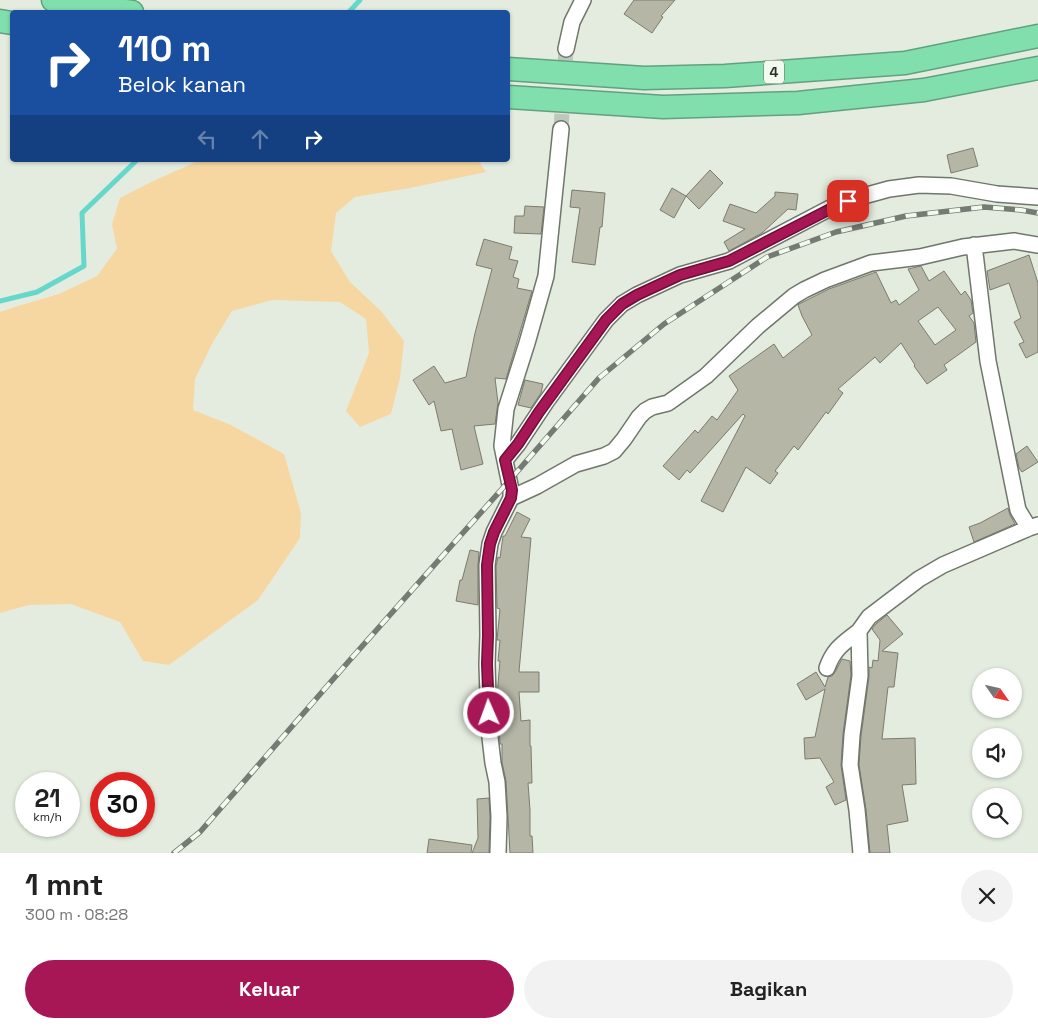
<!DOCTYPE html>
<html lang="id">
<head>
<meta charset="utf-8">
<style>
	:root { --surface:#fff; --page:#f2f2f2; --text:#222; --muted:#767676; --accent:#a71755 }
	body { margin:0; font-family:"Space Grotesk",sans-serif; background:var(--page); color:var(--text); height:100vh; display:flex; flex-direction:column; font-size:19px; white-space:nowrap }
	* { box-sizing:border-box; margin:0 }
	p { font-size:16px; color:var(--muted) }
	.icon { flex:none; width:28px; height:28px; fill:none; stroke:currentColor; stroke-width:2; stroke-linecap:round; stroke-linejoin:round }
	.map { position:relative; height:853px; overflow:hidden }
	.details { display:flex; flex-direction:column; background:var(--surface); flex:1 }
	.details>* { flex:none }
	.hud { position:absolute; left:10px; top:10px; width:500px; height:152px; border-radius:5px; box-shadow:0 1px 4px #0004; background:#1a4fa0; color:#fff; overflow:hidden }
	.needle { width:32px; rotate:124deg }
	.controls { position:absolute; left:972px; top:668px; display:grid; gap:10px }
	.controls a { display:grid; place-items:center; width:50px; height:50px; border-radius:50%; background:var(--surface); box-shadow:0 1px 4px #0004; font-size:25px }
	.speed { position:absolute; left:15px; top:772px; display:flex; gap:10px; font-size:25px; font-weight:700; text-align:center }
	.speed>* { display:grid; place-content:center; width:65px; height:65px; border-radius:50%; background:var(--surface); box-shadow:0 1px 4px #0004; line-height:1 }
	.speed small { font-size:12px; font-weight:400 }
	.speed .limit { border:8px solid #d22; background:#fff; color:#111 }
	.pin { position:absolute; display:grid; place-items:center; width:42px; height:42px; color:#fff; margin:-21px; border-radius:10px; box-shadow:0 2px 8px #0006 }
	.me { position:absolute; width:55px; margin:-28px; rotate:358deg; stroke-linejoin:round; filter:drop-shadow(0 0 4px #0008) }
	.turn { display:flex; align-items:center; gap:18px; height:105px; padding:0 25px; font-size:22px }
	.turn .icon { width:65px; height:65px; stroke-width:2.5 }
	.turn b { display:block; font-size:35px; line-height:42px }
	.lanes { display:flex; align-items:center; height:48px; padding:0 25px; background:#0003; justify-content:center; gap:25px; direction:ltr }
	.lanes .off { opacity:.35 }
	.round { display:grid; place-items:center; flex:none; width:52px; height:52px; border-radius:26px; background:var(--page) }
	.headline { display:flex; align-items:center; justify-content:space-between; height:85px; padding:0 25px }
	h1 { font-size:30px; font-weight:600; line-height:38px }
	.action { display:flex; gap:10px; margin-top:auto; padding:10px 25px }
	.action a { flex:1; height:58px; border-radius:30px; background:var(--accent); color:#fff; font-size:20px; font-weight:600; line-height:58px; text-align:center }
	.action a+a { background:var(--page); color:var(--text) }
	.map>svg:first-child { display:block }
</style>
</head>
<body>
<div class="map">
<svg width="1038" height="853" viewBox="0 0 1038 853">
	<rect width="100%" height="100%" fill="#e4ecdf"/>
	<path fill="#f7d7a1" d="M199,160h279l8,12 -76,16 -55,9 -19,16 -5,38 19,31 31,29 23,30 -4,37 -9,36 -31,13 -14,-16 23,-58 -3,-34 -26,-17 -68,-2 -40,11 -19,31 -18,37 -2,31 38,15 53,29 17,59 -1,25 -42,62 -89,65 -26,-4 -23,-39 -49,-18 -42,1 -29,8v-301l18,-6 41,-12 38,-18 20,-27 -5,-25 8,-26 31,-16 45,-20z"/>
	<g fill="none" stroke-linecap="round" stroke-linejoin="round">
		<path stroke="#66d8cb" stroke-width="5" d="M349,12l11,-12
			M0,301l37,-9 47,-26 -2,-53 55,-53"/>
	</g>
	<path fill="#b6b6a7" stroke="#7c7c6e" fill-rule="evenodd" d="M634,0h41l-14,16 2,1 -11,16 -28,-19z
		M973,148l5,18 -27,7 -4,-18z
		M710,170l13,13 -24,26 -13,-13z
		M672,188l14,8 -12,22 -14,-8z
		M572,190l33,3 -3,34h-2l-5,38 -23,-3 8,-54 -10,-1z
		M775,192l23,2 -2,16 -8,-1 -26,24 -33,18 -5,-9 21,-13 -22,-8 7,-17 26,9 19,-17z
		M525,206l19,1 -3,27 -27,-1 1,-17h9z
		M484,239l28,8 -3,12 9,2 -5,16 6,2 -2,9 15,3 -26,88 -11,-1 3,25 -3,21 -21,2 9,38 -22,6 -9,-41 -11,2 -7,-30 -5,4 -16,-25 21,-14 11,17 21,-6 9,-44 17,-64 -16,-4z
		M1029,255l9,28v69l-12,6 -7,-14 5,-2 -10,-20 7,-4 -12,-35 -19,7 -3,-19z
		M921,266l8,15 15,-10 17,24 4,-4 6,9 2,13 -4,3 5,7 2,19 -32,23 3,5 -20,14 -13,-18 1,-1 -14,-22 -21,20 -5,-6 -37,32 5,4 -15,21 -2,-2 -28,38 -4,-4 -19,25 3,2 -8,11 -24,-17 -23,45 -22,-11 44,-85 -2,-2 -53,59 -3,-3 -8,10 -16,-14 32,-36 3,3 14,-17 5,4 21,-30 -9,-14 45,-32 9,14 29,-23 -10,-19 -4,-11 1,-1 30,-15 47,-17 15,31 5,-3 3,5 20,-15 -11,-21zM938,307l18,23 -21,15 -17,-24z
		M525,380l18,4 -2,9 -10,15 -13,-3z
		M1027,446l11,16 -16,10 -3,-4 -3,-14z
		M1008,508l2,7 5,9 -41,18 -5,-15 11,-4z
		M517,512l13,7 -9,18 10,1 -12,134h20v20h-20l2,29 9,-1v26h1l1,37h-4l2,27v26h2l1,17h-23l-4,-72 -4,-19v-18h-2l-2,-36 -1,-12 3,-35h-2l2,-21h-3l3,-31 -3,-1 -1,-42 2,-9 2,1 3,-22h2z
		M470,550l9,2 -1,13v40l-22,-4 4,-21h2z
		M887,615l16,19 -21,17 16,2 -4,34h-6l-6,52 33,-1 1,46 -14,1 6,36 -21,4 3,28h-20l-4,-44 -7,-44 2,-29 8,-59v-10l3,1 1,-8 5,1 2,-21 -8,-11 4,-5z
		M842,659l8,2 1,14 -8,59 -2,31 5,35 -11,5 -9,-18 8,-5 -14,-24 -15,1 -1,-21 11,-1 10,-48 -19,11 -9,-16 19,-12 9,15 3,-10 4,-1 3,-4z
		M489,798l1,19 -1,36h-17l6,-15 -1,-39z
		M429,839l43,6 -1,8h-44z"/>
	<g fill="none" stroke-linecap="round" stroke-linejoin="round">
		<path stroke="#bfc6bb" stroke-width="15" stroke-dasharray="15 8" stroke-linecap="butt" d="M561,129l5,-80"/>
		<g stroke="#6f776b" stroke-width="18">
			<path id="minor" d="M566,49l6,-27 11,-22
				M974,245l14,116 30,149 11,18
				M505,460l13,-16 28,-42 60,-82 16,-16 15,-9 43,-20 49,-14 107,-56 24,-8 29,-8 30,-4 32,1 46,8 41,3
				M511,498l26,-12 39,-22 28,-8 10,-5 10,-12 15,-22 6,-6 7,-4 16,-4 38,-27 52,-50 36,-30 10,-6 21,-10 46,-17 49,-6 43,-10 51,-6 24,4
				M827,668c7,-20 17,-25 32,-37
				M498,853l1,-36 -2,-35 -4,-19 -4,-34 -2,-65 1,-29 -1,-70 3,-21 4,-12 17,-34v-8l-9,-44 4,-37 21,-66 19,-67 15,-147
				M861,853l-4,-43 -7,-45 2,-30 8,-59 -1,-45 10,-14 50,-38 24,-14 86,-37 9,-3"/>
		</g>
		<g stroke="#62a17f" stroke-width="25">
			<path id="highway" d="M53,0l79,12
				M0,21l12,2
				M508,69l136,9 81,-2 180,-13 133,-27
				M508,97l155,10 135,-4 126,-13 114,-22"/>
		</g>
		<use href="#minor" stroke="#fff" stroke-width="15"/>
		<use href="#highway" stroke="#80dfad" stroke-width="22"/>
		<g stroke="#757a72" stroke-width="5.5">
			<path id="rail" d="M174,853l26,-21 149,-171 160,-180 90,-103 65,-54 103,-67 69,-25 70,-16 78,-9 37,3 17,3"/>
		</g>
		<use href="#rail" stroke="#f1faec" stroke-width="4" stroke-dasharray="11" stroke-linecap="butt"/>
	</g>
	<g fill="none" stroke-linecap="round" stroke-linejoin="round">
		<g stroke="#6d0f37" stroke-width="12">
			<path id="route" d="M489,713l-2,-49 1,-29 -1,-70 3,-21 4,-12 17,-34 1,-8 -7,-30 13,-16 21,-32 67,-92 16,-16 15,-9 43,-20 49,-14 107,-55 12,-5"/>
		</g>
		<use href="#route" stroke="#a71755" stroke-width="9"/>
	</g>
	<g text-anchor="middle" stroke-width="4" stroke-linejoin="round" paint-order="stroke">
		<rect fill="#f1faec" stroke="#666b64" stroke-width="1" x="764" y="60.5" width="20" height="23" rx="4"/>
		<g font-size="14" font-weight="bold" fill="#2b2e29">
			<text x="774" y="77">4</text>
		</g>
	</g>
</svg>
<div class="controls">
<a><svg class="needle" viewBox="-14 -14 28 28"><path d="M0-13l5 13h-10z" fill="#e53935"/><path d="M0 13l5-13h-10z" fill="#767676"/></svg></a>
<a><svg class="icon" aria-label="sound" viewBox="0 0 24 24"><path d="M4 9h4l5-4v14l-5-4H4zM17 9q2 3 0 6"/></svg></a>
<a><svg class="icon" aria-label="search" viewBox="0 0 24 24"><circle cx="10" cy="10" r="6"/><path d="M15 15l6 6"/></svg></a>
</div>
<div class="speed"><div>21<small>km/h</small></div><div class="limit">30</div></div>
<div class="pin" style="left:848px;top:201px;background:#d93025"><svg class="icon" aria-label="arrive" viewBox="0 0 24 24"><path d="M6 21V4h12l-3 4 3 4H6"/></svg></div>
<svg class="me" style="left:489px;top:713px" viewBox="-20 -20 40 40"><circle r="17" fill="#a71755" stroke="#fff" stroke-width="3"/><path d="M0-11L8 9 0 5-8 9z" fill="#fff"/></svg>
<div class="hud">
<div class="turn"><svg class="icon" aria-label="right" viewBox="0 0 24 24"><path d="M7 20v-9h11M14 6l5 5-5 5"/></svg><div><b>110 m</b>Belok kanan</div></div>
<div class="lanes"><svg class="icon off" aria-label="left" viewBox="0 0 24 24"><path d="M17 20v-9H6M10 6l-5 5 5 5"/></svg><svg class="icon off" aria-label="ahead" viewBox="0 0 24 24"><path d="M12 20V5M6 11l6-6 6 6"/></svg><svg class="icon" aria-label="right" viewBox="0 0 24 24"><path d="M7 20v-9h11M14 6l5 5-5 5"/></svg></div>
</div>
</div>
<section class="details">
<div class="headline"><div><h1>1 mnt</h1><p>300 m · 08:28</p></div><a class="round"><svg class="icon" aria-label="close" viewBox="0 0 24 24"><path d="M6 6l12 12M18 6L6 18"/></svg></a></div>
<div class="action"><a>Keluar</a><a>Bagikan</a></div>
</section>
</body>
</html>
